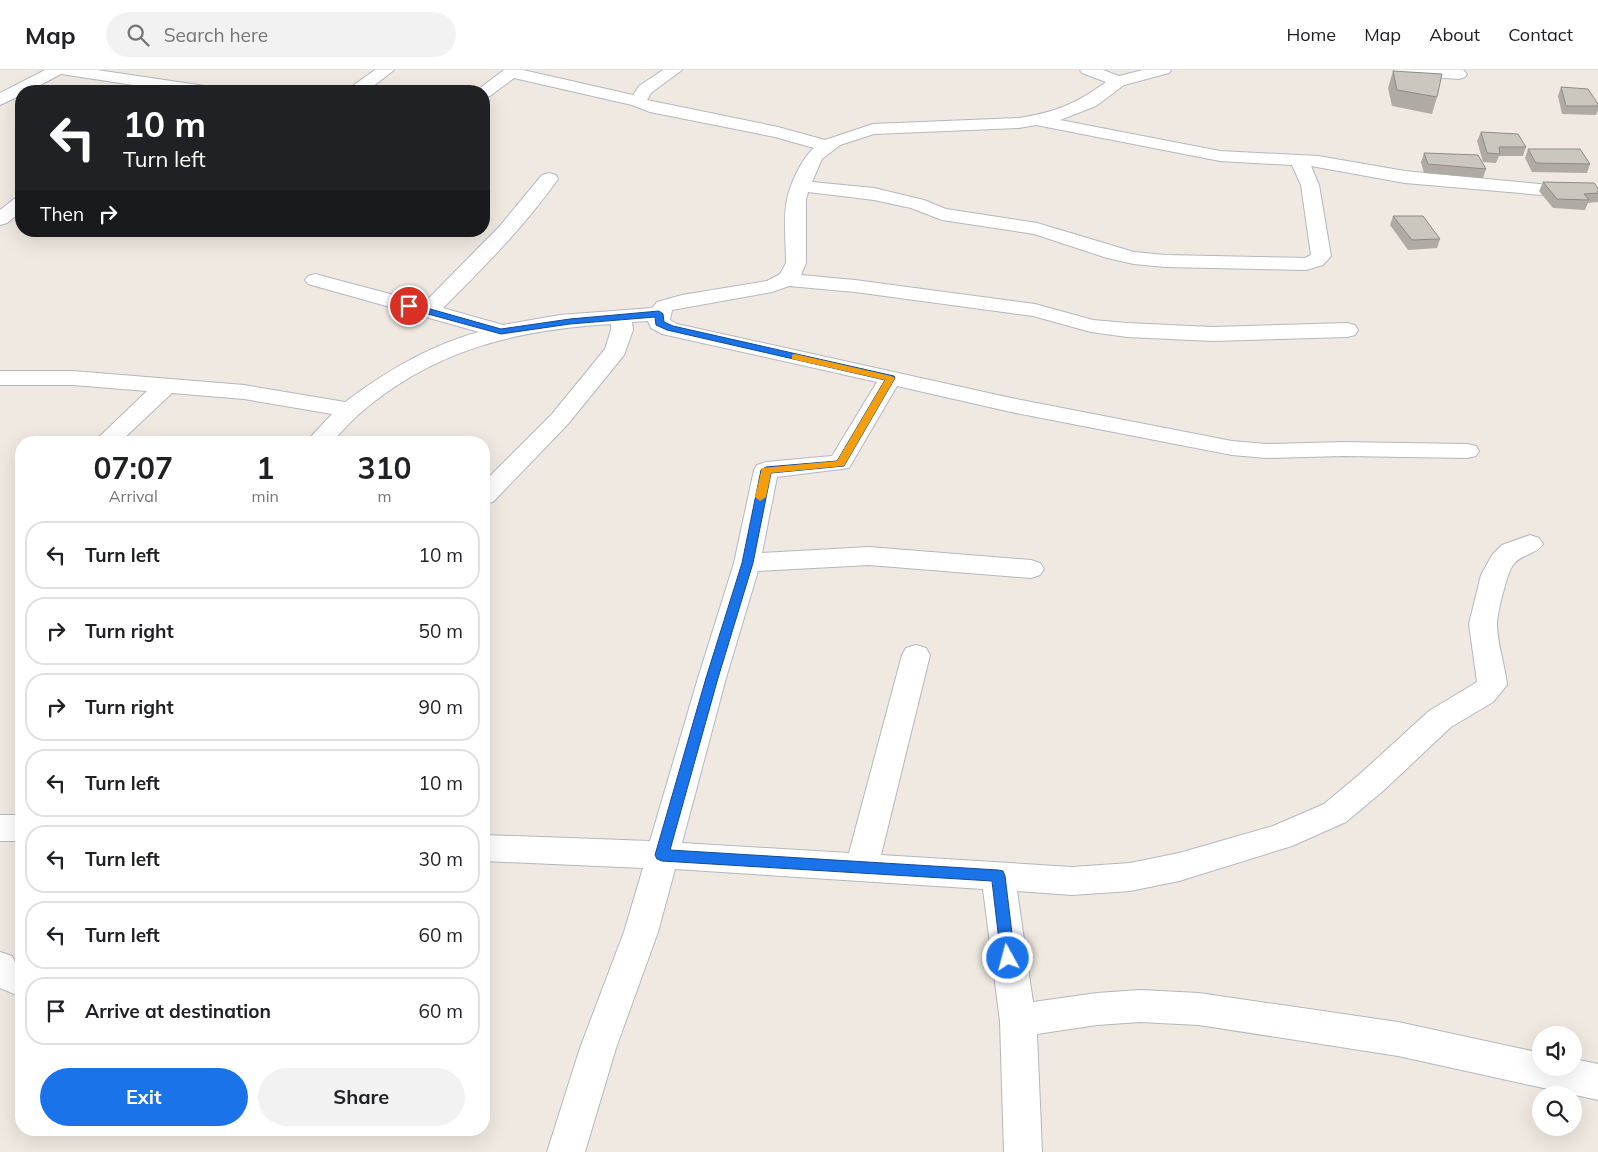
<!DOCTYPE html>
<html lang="en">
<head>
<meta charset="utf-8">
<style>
	:root { --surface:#fff; --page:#f2f2f2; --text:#202124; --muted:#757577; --line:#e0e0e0; --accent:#1a73e8 }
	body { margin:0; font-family:Mulish,sans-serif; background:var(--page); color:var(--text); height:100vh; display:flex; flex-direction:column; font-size:19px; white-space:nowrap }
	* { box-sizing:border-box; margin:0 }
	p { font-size:16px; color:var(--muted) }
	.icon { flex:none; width:28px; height:28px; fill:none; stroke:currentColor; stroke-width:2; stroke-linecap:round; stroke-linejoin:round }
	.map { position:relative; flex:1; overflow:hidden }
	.sheet { position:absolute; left:15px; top:366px; width:475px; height:700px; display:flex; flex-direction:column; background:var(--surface); border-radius:20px; box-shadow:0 5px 20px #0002 }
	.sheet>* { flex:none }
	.hud { position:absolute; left:15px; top:15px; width:475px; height:152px; border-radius:20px; box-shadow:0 5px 20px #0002; background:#202124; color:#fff; overflow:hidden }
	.fabs { position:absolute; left:1532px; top:956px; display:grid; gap:10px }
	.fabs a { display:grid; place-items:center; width:50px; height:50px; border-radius:50%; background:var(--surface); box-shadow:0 5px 20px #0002; font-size:25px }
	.pin { position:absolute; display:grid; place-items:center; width:42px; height:42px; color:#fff; margin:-21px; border:2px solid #fff; border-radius:50%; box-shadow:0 1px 5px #0007 }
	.me { position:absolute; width:55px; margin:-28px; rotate:353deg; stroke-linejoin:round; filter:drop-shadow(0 0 4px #0008) }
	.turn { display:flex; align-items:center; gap:18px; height:105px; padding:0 25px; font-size:22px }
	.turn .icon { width:65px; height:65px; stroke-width:2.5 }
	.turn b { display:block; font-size:35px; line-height:42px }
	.then { display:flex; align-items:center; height:48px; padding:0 25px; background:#0003; gap:10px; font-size:19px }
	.eta { display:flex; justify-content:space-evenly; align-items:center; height:85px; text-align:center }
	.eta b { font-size:30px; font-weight:700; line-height:35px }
	.primary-button { display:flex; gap:10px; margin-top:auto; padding:10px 25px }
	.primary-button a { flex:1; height:58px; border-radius:30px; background:var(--accent); color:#fff; font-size:20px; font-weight:700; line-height:58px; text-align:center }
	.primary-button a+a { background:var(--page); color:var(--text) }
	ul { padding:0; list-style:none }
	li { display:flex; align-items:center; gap:15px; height:68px; margin:0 10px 8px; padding:0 15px; border:2px solid var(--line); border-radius:20px }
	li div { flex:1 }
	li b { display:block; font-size:19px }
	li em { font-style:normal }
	header { display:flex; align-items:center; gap:30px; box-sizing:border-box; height:70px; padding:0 25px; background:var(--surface); border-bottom:1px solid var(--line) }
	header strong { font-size:24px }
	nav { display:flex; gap:28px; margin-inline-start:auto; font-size:18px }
	.search { width:350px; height:45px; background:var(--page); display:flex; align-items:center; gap:12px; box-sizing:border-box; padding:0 18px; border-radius:28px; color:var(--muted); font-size:19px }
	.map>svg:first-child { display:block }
</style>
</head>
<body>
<header>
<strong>Map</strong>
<div class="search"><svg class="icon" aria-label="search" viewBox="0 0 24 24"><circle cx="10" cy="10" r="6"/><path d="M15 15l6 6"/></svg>Search here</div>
<nav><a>Home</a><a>Map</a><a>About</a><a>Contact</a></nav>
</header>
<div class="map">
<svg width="1598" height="1082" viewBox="0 0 1598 1082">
	<rect width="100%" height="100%" fill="#efe9e1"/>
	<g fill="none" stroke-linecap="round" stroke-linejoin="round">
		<g stroke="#b4b7c1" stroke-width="2">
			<path id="minor" d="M45,0h52l108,16 6,1 2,4h-40l-112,-17 -32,17h-8v4l-21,10v-12z
				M375,0h19l-27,21h-18l2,-4z
				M504,0h19l110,25 6,-9 24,-16h19l-31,23 -4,7 131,27 47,13 48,-16 146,-6c37,-6 57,-14 87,-36l-24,-9 -2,-3h23l16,6 24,-6h28l-2,3 -45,12 -28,21 -36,14 160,31 98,5 87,15 144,14 2,4 -2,4 -7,2 -137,-12 -94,-17 8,19 12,71 -8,9 -17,5 -141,-3 -31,-3 -27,-6 -73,-24 -92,-14 -31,-12 -37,-8 -66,-8 -2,8v63l-5,12 54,5 180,24 58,16 34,3 86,4 134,-4 8,2 3,5 -3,5 -8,2 -134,4 -86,-4 -36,-5 -58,-16 -178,-24 -66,-6 -17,6 -100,18 -2,10 7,4 334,74 221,43 34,3 78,-2 123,2 9,2 3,5 -3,5 -9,2 -123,-2 -78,2 -34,-3 -221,-43 -114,-26 -48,82 -72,9 -15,76 107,-6 162,13 9,3 4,6 -4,6 -9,3 -162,-13 -111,6 -32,107 -44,165 167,10 53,-198 4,-7 10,-3 10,3 4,7 -49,200 191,12 58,-4 49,-10 94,-27 51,-22 37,-31 68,-62 48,-29 -8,-58 12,-49 11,-20 10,-10 28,-10 9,3 4,6c-7,11 -22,10 -30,21 -6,8 -16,49 -16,59 0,19 8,41 10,61l-14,17 -42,25 -68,64 -37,31 -54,24 -113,35 -49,10 -58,4 -55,-4 16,111 64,-9 43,-3 59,3 199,29 143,31v15h33v-9l24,5v36l-200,-44 -199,-31 -59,-3 -43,3 -60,9 5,118h-38l-4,-131 -17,-132 -308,-20 -17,63 -42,116 -31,104h-38l33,-104 44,-116 19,-64 -159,-7v-26l166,6 48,-163 36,-115 20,-93 3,-5 9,-3 66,-6 45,-74 -215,-48 -11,-6 -3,-7 -16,1 1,8 -9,25 -56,69 -75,78 -9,2v-22l68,-68 53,-65 6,-19v-6c-96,6 -179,26 -253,91 -10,9 -18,19 -27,27h-25l26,-28 -88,-15 -72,-6 -52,49h-25l4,-5 48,-46 -74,-6h-73v-14h73l171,14 101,17c40,-30 85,-57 134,-70l-171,-48 -3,-4 3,-4 7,-2 109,29 75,-76 43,-52 7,-2 7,2 2,4c-33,47 -75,89 -115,129l60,17 57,-10 92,-7 5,-6 25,-7 85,-14 13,-7 6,-11c0,-18 -3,-47 1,-63 3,-16 15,-42 27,-52l-39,-11 -125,-25 -18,-7 -118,-27 -24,18 -6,1v-6h-8zM1036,55l184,36 72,4 9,20 10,70 -6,3 -140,-3 -31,-3 -97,-29 -91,-14 -22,-9 -50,-12 -62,-6 10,-23 18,-14 34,-11 145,-6z
				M1394,0h69l4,4 -2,3 -6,2 -57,-4 -6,-2z
				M21,127v15l-14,11 -7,2v-15l14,-11z
				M0,745h21v26h-21z
				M0,882l12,4 3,6 6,3v32l-21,-9z"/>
		</g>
		<use href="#minor" fill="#fff" fill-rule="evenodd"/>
	</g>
	<path fill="#afaba4" d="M1393,1l44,26 -5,17 -40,-8 -4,-18z
		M1561,17l37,17v6l-2,5 -34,-1 -4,-18z
		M1481,62l45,15 -3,9h-24l-3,7 -13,-1 -6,-21z
		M1528,79l62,15 -3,9 -55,-1 -7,-14z
		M1424,83l62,16 -3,9 -59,-5 -3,-11z
		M1543,112l55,6v14l-10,1 -3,7 -32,-2 -14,-17z
		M1393,146l47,23 -3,9 -29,2 -18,-25z"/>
	<path fill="#cbc7bf" stroke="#8e8b86" d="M1393,1l49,3 -5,23 -40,-7z
		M1561,17l27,2 10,15v2h-32z
		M1481,62l37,2 8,13h-27l1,7 -13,-1z
		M1528,79h52l10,15 -54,-1z
		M1424,83l54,2 8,14 -58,-5z
		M1543,112l51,1 4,5v5l-14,1 5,6 -32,-1z
		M1393,146h30l17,23 -28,1z"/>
	<path fill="#1a73e8" stroke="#114b97" d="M409,233l92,26 69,-10 89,-8 4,3 1,8 9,4 221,50 1,2 -51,88 -73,7 -18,90 -35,115 -48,172 328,20 5,1 2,5 10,82 -2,4 -5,2 -5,-2 -2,-4 -9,-77 -330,-20 -5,-2 -2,-4 51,-177 36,-115 19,-93 5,-3 71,-6 48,-81 -218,-50 -11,-5 -1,-8 -85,7 -69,10 -95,-26 -1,-2z"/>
	<path fill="#f59e0b" d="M795,284l96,22 4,2 -51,88 -73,7 -5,24 -6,4 -5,-4 7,-29 75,-7 48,-81 -93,-21v-4z"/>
</svg>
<div class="fabs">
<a><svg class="icon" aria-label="sound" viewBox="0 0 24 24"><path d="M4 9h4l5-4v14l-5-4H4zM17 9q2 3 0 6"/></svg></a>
<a><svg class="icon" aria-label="search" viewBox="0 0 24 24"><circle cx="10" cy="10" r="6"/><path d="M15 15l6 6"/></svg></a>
</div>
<div class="pin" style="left:409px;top:236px;background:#d93025"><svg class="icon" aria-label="arrive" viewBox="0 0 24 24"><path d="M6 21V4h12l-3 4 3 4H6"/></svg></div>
<svg class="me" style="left:1008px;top:888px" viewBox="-20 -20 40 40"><circle r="17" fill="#1a73e8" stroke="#fff" stroke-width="3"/><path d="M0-11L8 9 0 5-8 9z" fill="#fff"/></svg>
<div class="hud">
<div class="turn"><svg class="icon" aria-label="left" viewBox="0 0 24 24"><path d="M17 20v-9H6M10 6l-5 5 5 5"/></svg><div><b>10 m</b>Turn left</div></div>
<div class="then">Then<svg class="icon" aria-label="right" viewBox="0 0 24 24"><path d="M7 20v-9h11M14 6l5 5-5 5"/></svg></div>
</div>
<section class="sheet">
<div class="eta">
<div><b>07:07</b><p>Arrival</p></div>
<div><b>1</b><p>min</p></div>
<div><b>310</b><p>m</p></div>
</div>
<ul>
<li><svg class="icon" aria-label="left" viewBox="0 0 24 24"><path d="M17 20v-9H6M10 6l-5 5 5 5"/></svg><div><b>Turn left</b></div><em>10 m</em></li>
<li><svg class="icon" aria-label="right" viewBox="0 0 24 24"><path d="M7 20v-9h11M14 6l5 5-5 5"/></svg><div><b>Turn right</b></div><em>50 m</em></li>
<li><svg class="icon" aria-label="right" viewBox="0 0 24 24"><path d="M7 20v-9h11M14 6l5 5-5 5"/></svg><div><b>Turn right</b></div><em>90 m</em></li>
<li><svg class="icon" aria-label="left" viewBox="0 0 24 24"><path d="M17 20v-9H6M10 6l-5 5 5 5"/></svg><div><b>Turn left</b></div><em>10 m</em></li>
<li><svg class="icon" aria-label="left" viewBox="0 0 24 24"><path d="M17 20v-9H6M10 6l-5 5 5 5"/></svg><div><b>Turn left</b></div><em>30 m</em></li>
<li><svg class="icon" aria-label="left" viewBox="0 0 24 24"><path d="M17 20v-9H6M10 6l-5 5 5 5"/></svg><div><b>Turn left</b></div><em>60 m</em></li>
<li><svg class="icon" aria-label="arrive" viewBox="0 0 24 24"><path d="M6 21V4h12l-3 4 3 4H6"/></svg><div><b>Arrive at destination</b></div><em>60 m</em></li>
</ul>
<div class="primary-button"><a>Exit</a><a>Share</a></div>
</section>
</div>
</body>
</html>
